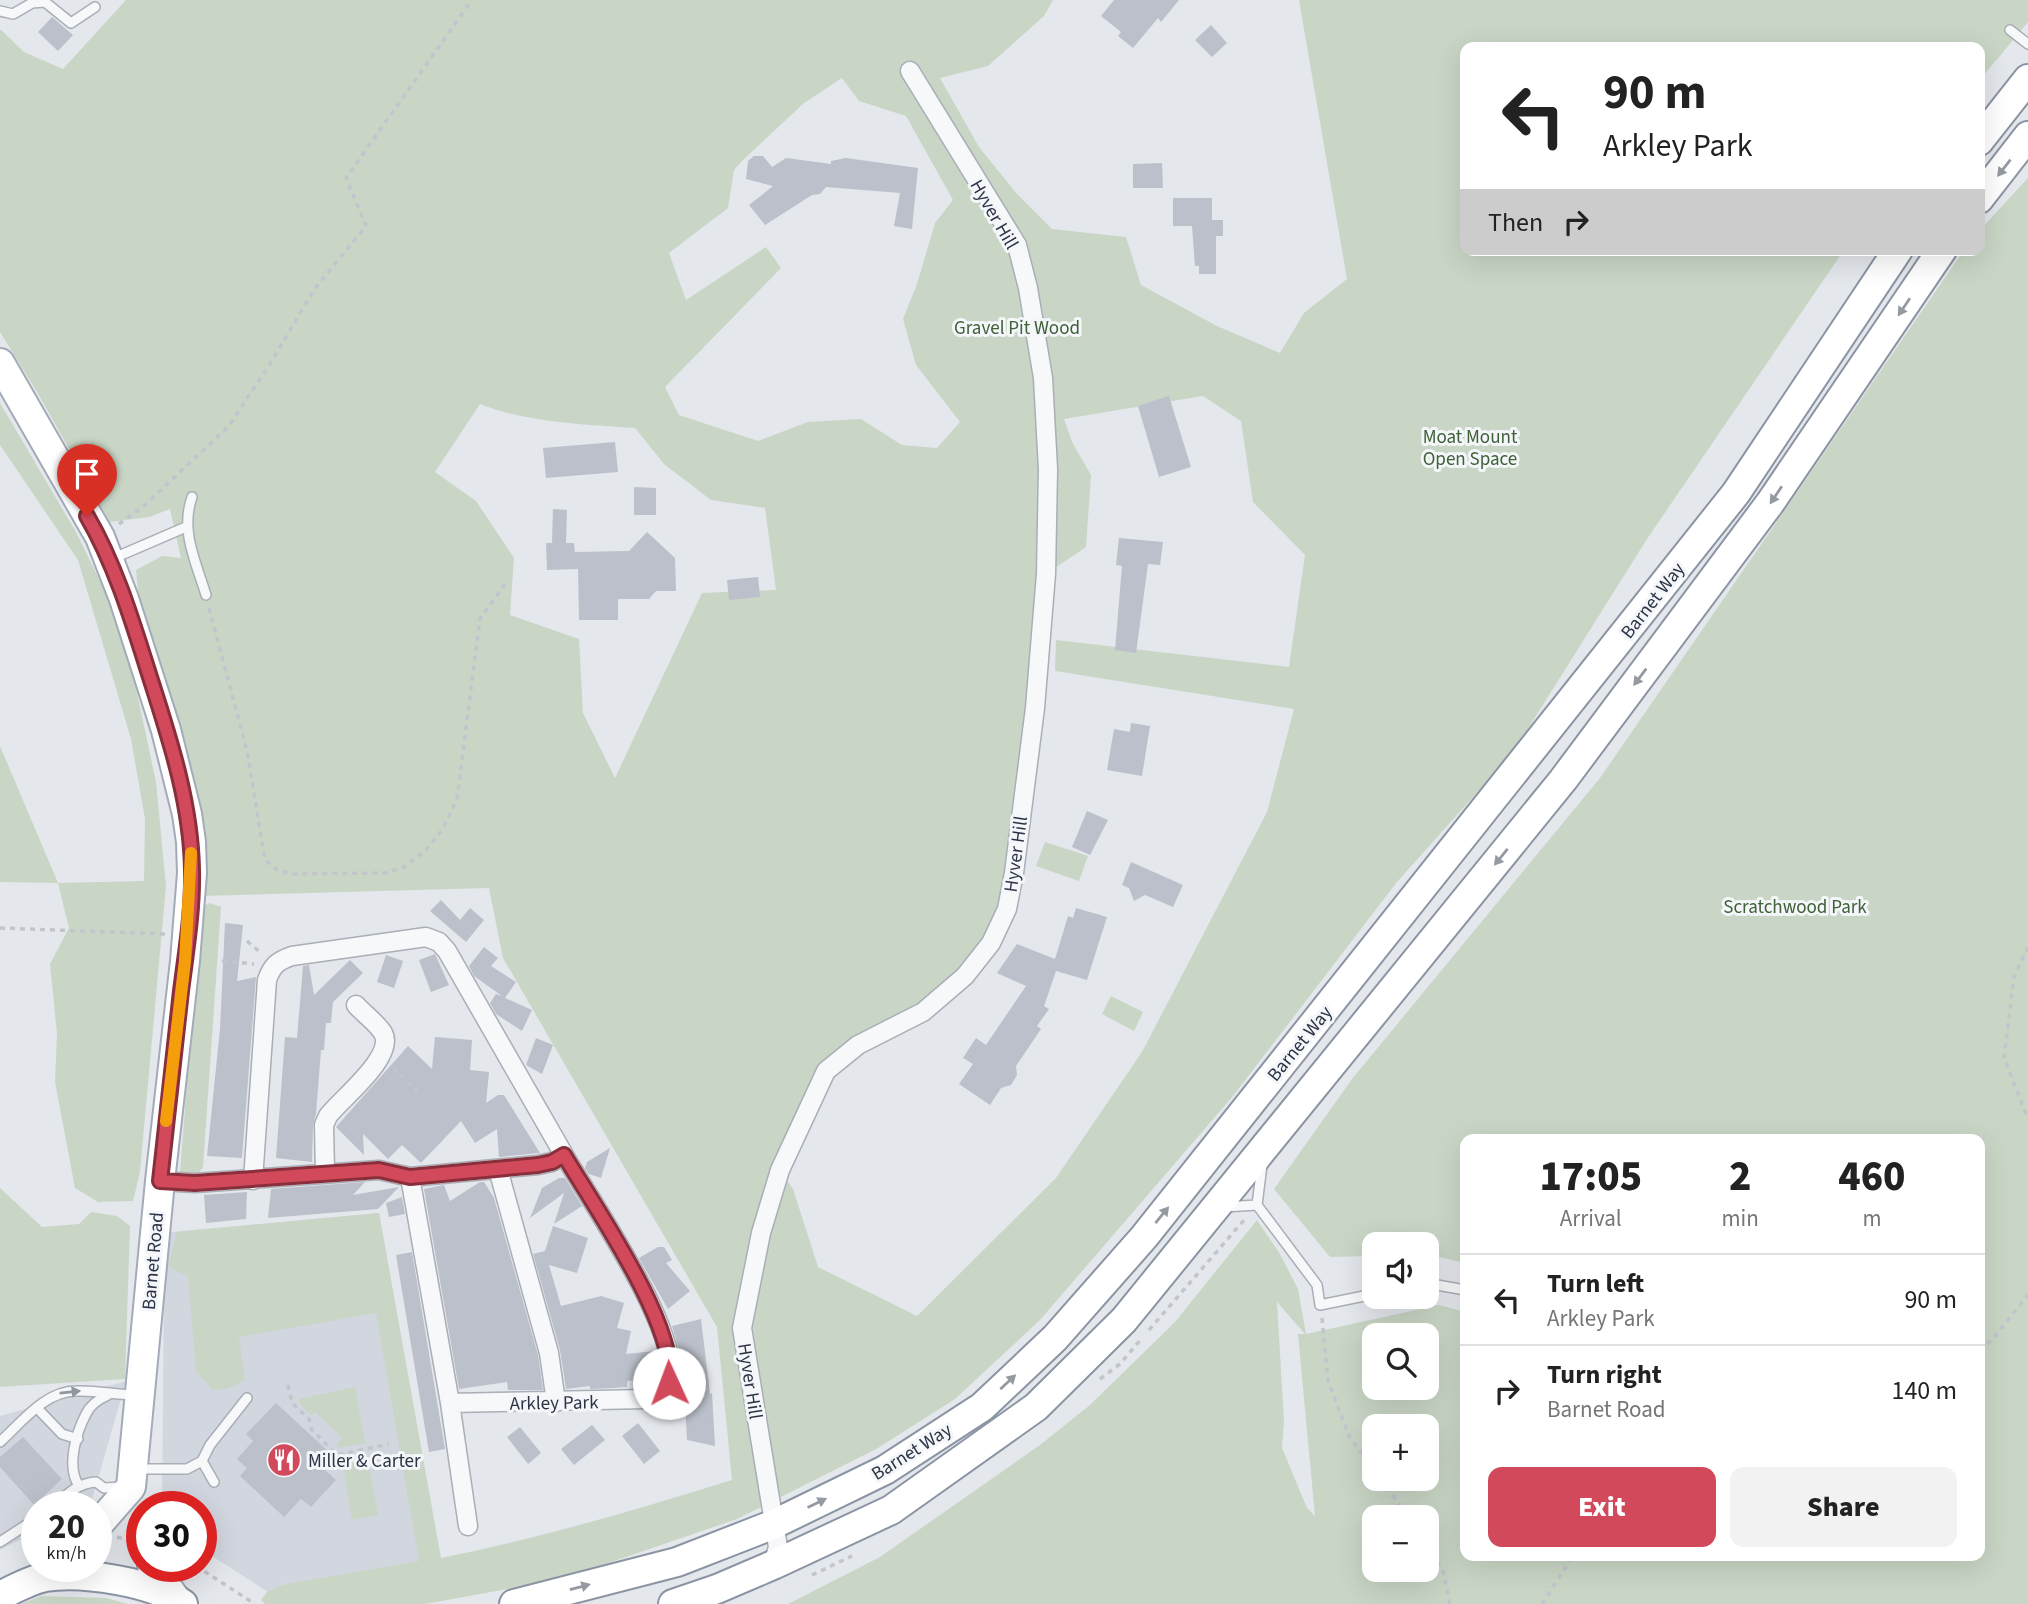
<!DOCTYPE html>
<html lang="en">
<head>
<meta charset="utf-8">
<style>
	:root { --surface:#fff; --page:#f2f2f2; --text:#222; --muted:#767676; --line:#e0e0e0; --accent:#d1495b }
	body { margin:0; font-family:"Source Sans 3",sans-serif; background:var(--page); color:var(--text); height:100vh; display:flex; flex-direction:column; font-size:26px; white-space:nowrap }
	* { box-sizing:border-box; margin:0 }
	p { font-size:23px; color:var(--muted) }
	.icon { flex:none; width:38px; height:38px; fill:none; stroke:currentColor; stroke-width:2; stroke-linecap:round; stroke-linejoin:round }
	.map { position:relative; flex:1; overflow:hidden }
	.panel { position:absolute; left:1460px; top:1134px; width:525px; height:427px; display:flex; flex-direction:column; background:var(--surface); border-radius:14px; box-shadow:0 7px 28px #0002 }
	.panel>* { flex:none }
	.banner { position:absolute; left:1460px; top:42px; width:525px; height:214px; border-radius:14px; box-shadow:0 7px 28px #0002; background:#fff; color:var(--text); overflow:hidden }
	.buttons { position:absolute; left:1362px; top:1232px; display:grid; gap:14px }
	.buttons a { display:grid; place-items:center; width:77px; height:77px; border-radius:14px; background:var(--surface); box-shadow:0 7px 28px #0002; font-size:35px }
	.speed { position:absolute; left:21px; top:1491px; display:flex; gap:14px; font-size:35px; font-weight:700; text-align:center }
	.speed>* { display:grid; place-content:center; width:91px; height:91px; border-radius:50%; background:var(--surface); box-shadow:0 7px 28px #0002; line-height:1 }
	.speed small { font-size:18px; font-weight:400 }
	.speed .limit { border:10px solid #d22; background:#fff; color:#111 }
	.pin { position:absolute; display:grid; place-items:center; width:60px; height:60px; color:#fff; margin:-72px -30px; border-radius:50% 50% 50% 0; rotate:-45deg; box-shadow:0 0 7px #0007 }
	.pin .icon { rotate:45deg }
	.me { position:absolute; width:77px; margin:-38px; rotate:358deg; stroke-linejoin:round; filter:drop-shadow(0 0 5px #0008) }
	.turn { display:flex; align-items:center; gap:24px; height:147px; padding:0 28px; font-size:32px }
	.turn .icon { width:91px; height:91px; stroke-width:2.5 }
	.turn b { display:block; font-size:49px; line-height:60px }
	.then { display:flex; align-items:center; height:66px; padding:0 28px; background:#0003; gap:14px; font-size:26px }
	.eta { display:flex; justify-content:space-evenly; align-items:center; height:119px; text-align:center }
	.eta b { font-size:42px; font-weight:800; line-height:49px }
	.primary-button { display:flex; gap:14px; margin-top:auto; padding:14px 28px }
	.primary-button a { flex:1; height:80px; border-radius:14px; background:var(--accent); color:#fff; font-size:28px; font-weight:800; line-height:80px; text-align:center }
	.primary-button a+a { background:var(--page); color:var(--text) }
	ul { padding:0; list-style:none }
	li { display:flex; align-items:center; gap:21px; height:91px; padding:0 28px; border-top:2px solid var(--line) }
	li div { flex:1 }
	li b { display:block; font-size:26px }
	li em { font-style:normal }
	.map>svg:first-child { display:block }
</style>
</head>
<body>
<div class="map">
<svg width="2028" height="1604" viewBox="0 0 2028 1604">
	<rect width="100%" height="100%" fill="#e4e7ec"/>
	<path fill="#d2d6de" d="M379,1213l61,345 -160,27 -12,7 -67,-43v-42h-39l2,-225 7,-50z
		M126,1381l-35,122 -7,4h-47v24l-37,19v-134z"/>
	<path fill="#c9d6c5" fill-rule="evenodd" d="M126,0h927l-9,16 -56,50 -48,12 39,69 38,47 35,35 74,8 15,48 76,41 63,27 24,-40 43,-34 -48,-279h729v22l-49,59v-34h-514v203h379l-197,289 -133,212 -117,131 -164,214 -106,123 -87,101 -85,79 -77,49 -141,71 -149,51 -70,17 -93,17h-160l-4,-4 6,-8 13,-7 139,-24 -43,-248 -137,24 6,44 -17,7 -15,2 -17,-19 -8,-95 -20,-9 9,-35 202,-19 62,345c99,-20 195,-48 291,-78l-15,-153 -214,-369 -14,-70 -289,8 -60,-285 -4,-41 26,-14 19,2 -11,-49 -21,8 -39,5 -70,-125 -40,-65v-303l24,23 39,17zM842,78l17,23 47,15 47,84 -18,23 -18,61 -14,35 13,46 44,57 -23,26 -35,-3 -41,-26 -53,3 -50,19 -79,-26 -14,-28 116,-119 -15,-21 -80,53 -17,-47 59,-45 6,-38 7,-8 63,-59zM1203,396l38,25 12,81 52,53 -16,112 -233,-27 -1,31 239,38 -27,103 -125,240 -86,126 -139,138 -99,-49 -25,-78 -13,-19 46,-99 139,-95 42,-67 39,-335 40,-27 5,-72 -19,-33 -8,-23zM480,404c49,19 102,20 155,24l29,36 47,36 54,8 11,82 -74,3 -87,185 -32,-65 -4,-74 -69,-24 4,-57 -38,-57 -41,-29z
		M2028,178v1426h-1240l92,-47 160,-112 50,-40 85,-83 82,-102 23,34 18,35 8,45 133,-29 26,7v244h514v-417h-514v124l-39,-9v-10h-52v12l-44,1 -56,-68 78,-110 248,-301 364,-528h15v-19zM1277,1302l28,32h-7l17,182 -8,-8 -25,-60 2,-27zM1374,1335h52v53h-52zM1374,1426h52v53h-52zM1374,1517h52v53h-52z
		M0,403l76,129 30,61 25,72 25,117 10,104 -26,286 -7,29 -35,1 -23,-14 -20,-106 2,-48 -7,-70 19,-36 -11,-45 -58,-1v-136l58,137 86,-2 1,-62 -14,-80 -53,-179 -78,-115z
		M1045,842l43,14 -9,25 -43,-15z
		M209,903l12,4 -18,260 -7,10 -16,-3 20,-265z
		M1111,996l32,16 -9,19 -32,-17z
		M0,1188l42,39 37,-3 12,-12 26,4 13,10 -5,153 -125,8z
		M355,1387l10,56 -26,5 -3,-3 7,-7 -28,-26 -4,3 -11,-11 -1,-5z
		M367,1454l11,61 -26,5 -10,-61z
		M41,1596l65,2 22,6h-107z"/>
	<path fill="#bbc0ca" d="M1114,0h65l-18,22 -3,-4 -25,30 -15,-12 3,-4 -20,-16z
		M52,17l21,18 -15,16 -20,-19z
		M1211,25l16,18 -15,14 -17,-17z
		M754,156h9l9,11 14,-9 45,6v-3l15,-3 72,10 -6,61 -18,-3 6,-33 -74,-6 -6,7 -8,1 -47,30 -16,-20 24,-19 -27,-7 2,-18z
		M1162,163l1,25h-30v-24z
		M1173,198h39v22h11v16h-7v38h-17v-8h-4l-3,-40h-19z
		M1169,396l22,71 -32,10 -21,-71z
		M615,442l3,30 -72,6 -3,-30z
		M634,487l22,1v27h-22z
		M553,509l14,1 -1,33h8l1,9 54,-1 18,-19 28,26 1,33h-20l-7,8h-31v21h-39l-1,-51 -31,1 -1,-27h6z
		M1119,538l44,4 -3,23 -12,-1 -12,89 -21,-3 7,-84 -6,-1z
		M758,577l2,20 -31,3 -2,-20z
		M1131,723l19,3 -8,50 -35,-6 7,-41 16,3z
		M1087,811l21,9 -18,35 -18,-8z
		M1131,862l52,23 -10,22 -28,-12 -11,6 -5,-13 -7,-3z
		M441,900l19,20 10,-12 14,12 -18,22 -36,-31z
		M1076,908l31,9 -20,63 -31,-9 -12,35 5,3 -12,17 4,3 -25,37 1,9 -6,10 -10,3 -11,17 -31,-21 14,-20 -10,-6 13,-20 10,7 40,-59 -29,-13 20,-29 38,15 13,-43 5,2z
		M225,923l18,2 -6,56 19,-4 -14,181 -35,-2 13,-127z
		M484,947l14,11 -7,8 25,16 -11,16 27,12 -10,21 -26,-17 -6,-11 6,-9 6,2 -28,-20 -5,-10z
		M435,954l14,31 -18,7 -12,-32z
		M386,955l17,6 -9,27 -17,-6z
		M350,960l13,13 -30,29 -2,21h-5l-2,27h-3l-5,64 -3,11 -1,37 -36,-4 9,-121 12,1 6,-72 6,-1 5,30z
		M435,1037l37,3 -2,30 19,2 -3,31 12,-8h6l36,58 -41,4 -2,-28 -22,14 -14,-22 -40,42 -19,-18 -14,14 -25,-25 1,21 -28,-28 72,-81 24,23z
		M536,1038l17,7 -11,29 -16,-9z
		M610,1148l-9,30 -12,-4 -4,-6 2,-6z
		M559,1178h6l17,28 -28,18 10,-31 -34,25 12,-30z
		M365,1182l-12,13 46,-8 -21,22 -110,9 3,-29z
		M480,1182h4l10,16 44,157 5,35h-35l-1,-8 -48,7 -35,-200 20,-4 6,16z
		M247,1192l-1,27 -40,4 -2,-28z
		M402,1197l3,17 -16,3 -3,-14z
		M553,1226l35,12 -11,35 -28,-8 12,41 40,-10 23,7 -7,25 14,3 -5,23 29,-3 3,27 -31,3v6l-14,1 -23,1v-3l-24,3 -6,-39 -27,-96 12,-3z
		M658,1247h6l8,13 -6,3 24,28 -22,18 -29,-51z
		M412,1252l33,197 -16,3 -33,-197z
		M701,1319l9,75 2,-1 3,53 -28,-6 -3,-54 4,-3h-5v-4h-2v-22l-9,-31z
		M276,1403l54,50v9l-6,7 12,11 -25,27 -10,-8 -17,18 -44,-41 7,-8 -10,-9 16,-18 -7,-7z
		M638,1423l22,28 -16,13 -22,-28z
		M592,1425l13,15 -31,25 -13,-16z
		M520,1427l21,26 -13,11 -21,-27z
		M23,1437l39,42 -28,26 -34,-38v-10z"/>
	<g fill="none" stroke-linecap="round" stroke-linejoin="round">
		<g stroke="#a9aeb7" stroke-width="12">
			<path id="service" d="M0,11l13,3 19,-11 13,-1 26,21 24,-16
				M2010,30l18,14
				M192,497c-12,34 4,65 14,98
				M114,558l72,-31
				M1262,1165l-5,40 60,80 3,20 54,-11
				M1224,1207l33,-2
				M1426,1283l39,7
				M37,1408l25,26 16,5
				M0,1442c22,-20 45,-51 76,-51 21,-1 41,4 61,4
				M136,1469h51l15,-8
				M214,1482l-12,-21 8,-16 37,-47
				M79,1486c-13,-19 -3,-53 7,-72 4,-9 13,-15 22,-19
				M53,1507c13,-12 25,-24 43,-25l8,6 19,-1
				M0,1542l37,-24"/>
		</g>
		<g stroke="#a9aeb7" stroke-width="21">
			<path id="minor" d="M498,1169l51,184 7,49
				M325,1173l-1,-48 4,-9c14,-18 68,-60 55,-83 -6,-10 -19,-19 -27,-28
				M253,1180l14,-200c5,-14 10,-19 25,-24l134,-19 13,5 8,9 117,204
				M160,1181l35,2 184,-13 31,7 128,-12 14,-3 12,-7c25,43 119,180 105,225 -3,12 -12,16 -23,19l-196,4 -40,-226
				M450,1403l18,123
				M773,1565l5,-18 -36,-219 19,-95 19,-63 46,-99 32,-26 65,-33 42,-36 26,-33 16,-34 7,-36 21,-165 11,-134 2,-105 -5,-91 -15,-90 -11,-43 -107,-174"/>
		</g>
		<g stroke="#a3abb8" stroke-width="32">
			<path id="primary" d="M0,363l100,174 24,62 42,131 21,84 4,28 1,31 -7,88 -25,220 -29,306 -35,40
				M152,1566l23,32"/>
		</g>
		<g stroke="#8b94a3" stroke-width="32">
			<path id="trunk" d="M1979,141l49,-62
				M1979,199l49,-63
				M0,1596c14,-7 30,-16 45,-19 37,-6 108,5 138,27
				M514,1604l163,-42 95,-37 113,-55 97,-63 73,-69 89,-101 592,-744 162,-243
				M673,1604l44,-15 56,-24 118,-55 145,-103 88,-87 439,-540 207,-277 172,-253"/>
		</g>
		<path stroke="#c2c5cb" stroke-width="3.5" stroke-dasharray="5 5" stroke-linecap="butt" d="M119,524l26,-19 83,-78 44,-66 41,-70 53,-65 -20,-48 126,-178
			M209,608l38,143 18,109 12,10 13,4 95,-1 19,-6 22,-17 16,-20 15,-31 23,-180 25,-35
			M0,928l166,6
			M247,941l14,12
			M2028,947l-14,30 -10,81 24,61
			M222,961l32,3
			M393,1068l26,25
			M1322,1318l6,63 22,57 24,31
			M1149,1330l96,-111
			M1979,1350l13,-10 36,-45
			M1100,1379l20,-15 22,-26
			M288,1385l4,18 17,16 3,11 25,25 52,-11
			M1381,1479l27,38
			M117,1537l25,7
			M1426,1545l17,26 7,33
			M196,1566l59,38
			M812,1575l40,-19
			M1542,1604l31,-48"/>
		<use href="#service" stroke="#f7f8fa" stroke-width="9"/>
		<use href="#minor" stroke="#f7f8fa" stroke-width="18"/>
		<use href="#primary" stroke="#fff" stroke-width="28"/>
		<use href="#trunk" stroke="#fff" stroke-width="28"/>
	</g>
	<defs><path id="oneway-solid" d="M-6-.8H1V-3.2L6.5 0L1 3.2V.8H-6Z" transform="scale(1.75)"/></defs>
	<g fill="#959aa2">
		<use href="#oneway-solid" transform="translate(2004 168) rotate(128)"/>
		<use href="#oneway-solid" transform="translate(1904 307) rotate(124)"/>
		<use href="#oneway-solid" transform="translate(1776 495) rotate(124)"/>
		<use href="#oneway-solid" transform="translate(1640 677) rotate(127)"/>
		<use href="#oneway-solid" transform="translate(1501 857) rotate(129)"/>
		<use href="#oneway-solid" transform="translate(1162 1215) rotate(-51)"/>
		<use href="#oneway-solid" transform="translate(1008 1382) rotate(-43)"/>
		<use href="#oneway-solid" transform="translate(817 1503) rotate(-26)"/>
		<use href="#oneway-solid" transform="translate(580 1587) rotate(-15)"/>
	</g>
	<use fill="#9196a0" href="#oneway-solid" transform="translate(70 1392) rotate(-6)"/>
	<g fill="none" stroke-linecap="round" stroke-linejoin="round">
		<g stroke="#882f3b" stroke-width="18">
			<path id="route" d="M87,516c28,48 45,104 62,158 20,63 42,128 43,196 1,40 -6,82 -11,121 -7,64 -14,127 -21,190l35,2 184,-13 31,7 128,-12 14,-3 12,-7c30,51 115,173 105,228"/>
		</g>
		<use href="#route" stroke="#d1495b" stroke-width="12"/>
		<path stroke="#f59e0b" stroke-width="12" d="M166,1121l19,-160 6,-108"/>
	</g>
	<defs>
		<g id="restaurant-disc" transform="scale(1.75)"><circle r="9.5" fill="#d1495b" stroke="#f4f6f9"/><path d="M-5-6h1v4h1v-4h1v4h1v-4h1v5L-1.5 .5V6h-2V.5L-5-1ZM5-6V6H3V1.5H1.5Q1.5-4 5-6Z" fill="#fff"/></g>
	</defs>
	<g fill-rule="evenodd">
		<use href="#restaurant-disc" x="284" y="1460"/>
	</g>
	<g text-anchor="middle" stroke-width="6" stroke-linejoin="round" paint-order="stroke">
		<g font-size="19" fill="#2b3445" stroke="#f4f6f9">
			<text transform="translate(995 214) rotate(60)" y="7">Hyver Hill</text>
			<text transform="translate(1652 600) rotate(-52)" y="7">Barnet Way</text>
			<text transform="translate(1015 854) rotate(-82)" y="7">Hyver Hill</text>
			<text transform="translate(1299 1043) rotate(-51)" y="7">Barnet Way</text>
			<text transform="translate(152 1261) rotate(-85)" y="7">Barnet Road</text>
			<text transform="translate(751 1381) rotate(81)" y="7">Hyver Hill</text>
			<text transform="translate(554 1402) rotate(-1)" y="7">Arkley Park</text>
			<text transform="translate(911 1451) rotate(-32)" y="7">Barnet Way</text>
		</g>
		<g font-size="19" fill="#3f6138" stroke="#f4f6f9">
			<text x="1017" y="334">Gravel Pit Wood</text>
			<text x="1470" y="443">Moat Mount<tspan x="1470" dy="22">Open Space</tspan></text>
			<text x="1795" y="913">Scratchwood Park</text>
		</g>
		<g font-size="19" fill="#2b3445" stroke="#f4f6f9" text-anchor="start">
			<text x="308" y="1467">Miller &amp; Carter</text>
		</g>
	</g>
</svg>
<div class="buttons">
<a><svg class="icon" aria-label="sound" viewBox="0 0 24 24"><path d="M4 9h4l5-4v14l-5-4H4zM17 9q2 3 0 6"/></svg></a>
<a><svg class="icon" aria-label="search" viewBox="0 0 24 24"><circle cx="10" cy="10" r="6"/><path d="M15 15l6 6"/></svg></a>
<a>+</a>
<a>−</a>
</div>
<div class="speed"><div>20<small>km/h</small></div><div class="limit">30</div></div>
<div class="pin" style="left:87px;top:516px;background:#d93025"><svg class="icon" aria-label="arrive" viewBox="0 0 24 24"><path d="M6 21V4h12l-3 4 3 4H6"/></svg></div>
<svg class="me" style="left:669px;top:1383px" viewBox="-20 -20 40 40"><circle r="19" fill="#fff"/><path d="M0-13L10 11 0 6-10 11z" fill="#d1495b"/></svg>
<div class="banner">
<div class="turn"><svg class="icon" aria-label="left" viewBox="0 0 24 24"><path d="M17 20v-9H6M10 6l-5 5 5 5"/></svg><div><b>90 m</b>Arkley Park</div></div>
<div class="then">Then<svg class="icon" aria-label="right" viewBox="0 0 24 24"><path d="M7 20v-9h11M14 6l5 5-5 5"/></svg></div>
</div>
<section class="panel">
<div class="eta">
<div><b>17:05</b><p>Arrival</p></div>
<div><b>2</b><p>min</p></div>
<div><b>460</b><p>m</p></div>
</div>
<ul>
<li><svg class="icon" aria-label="left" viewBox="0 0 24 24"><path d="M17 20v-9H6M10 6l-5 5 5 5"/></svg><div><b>Turn left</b><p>Arkley Park</p></div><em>90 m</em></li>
<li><svg class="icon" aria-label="right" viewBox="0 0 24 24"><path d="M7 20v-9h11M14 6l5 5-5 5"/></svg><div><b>Turn right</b><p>Barnet Road</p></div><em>140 m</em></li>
</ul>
<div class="primary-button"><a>Exit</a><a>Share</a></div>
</section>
</div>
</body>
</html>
